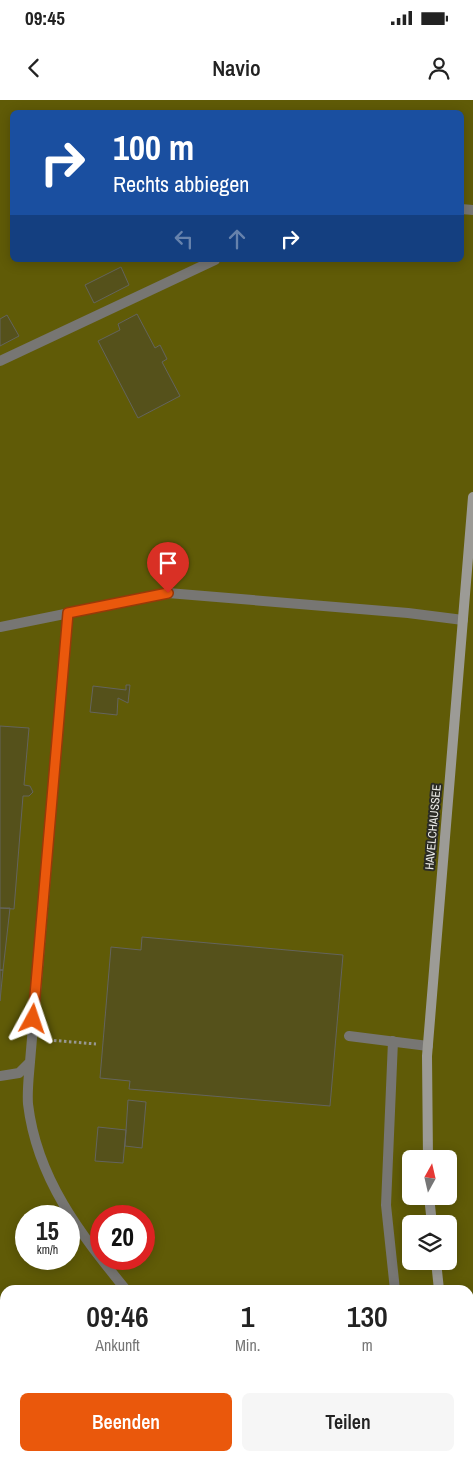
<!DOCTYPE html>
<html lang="de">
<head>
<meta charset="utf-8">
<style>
	:root { --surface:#fff; --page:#f6f6f6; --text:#222; --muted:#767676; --accent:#ea580c }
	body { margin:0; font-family:"Archivo Narrow",sans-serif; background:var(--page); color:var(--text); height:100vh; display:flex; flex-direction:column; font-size:19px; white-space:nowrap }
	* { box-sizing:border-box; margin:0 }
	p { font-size:16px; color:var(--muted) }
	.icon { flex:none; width:28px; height:28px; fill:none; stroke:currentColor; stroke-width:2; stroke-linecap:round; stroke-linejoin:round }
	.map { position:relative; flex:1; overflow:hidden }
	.drawer { position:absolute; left:0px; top:1185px; width:474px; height:176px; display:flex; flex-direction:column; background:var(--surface); border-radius:15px 15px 0 0; box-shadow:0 2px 12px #0003 }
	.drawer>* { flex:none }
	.guide { position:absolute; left:10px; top:10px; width:454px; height:152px; border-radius:8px; box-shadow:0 2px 12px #0003; background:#1a4fa0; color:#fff; overflow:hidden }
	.needle { width:32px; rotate:8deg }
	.fabs { position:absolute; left:402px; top:1050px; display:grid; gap:10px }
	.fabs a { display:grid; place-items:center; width:55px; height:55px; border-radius:8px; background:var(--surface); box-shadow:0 2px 12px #0003; font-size:25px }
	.speed { position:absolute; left:15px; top:1105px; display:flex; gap:10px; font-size:25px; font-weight:700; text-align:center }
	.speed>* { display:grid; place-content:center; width:65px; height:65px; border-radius:50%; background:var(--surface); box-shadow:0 2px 12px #0003; line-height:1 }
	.speed small { font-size:12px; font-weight:400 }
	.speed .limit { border:8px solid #d22; background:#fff; color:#111 }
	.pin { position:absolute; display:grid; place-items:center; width:42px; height:42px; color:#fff; margin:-51px -21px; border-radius:50% 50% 50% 0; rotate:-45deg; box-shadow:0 0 5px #0007 }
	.pin .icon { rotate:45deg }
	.me { position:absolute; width:55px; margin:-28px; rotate:5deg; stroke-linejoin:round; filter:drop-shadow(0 0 4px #0008) }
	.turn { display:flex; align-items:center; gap:18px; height:105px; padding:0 20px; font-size:22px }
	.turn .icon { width:65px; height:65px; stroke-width:2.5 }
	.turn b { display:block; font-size:35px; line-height:42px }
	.lanes { display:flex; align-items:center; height:48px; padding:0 20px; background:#0003; justify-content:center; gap:25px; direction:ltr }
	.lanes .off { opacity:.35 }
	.eta { display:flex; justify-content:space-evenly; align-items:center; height:85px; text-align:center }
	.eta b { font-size:30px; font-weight:600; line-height:35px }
	.primary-button { display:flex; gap:10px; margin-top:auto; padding:10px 20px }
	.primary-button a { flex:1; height:58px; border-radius:8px; background:var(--accent); color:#fff; font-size:20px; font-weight:600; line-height:58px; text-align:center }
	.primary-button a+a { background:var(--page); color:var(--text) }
	.status { display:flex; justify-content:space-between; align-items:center; height:35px; padding:0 25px; background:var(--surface); direction:ltr }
	.status svg { height:14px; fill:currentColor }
	header { display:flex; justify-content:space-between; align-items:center; height:65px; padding:0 20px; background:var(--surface); font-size:22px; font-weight:600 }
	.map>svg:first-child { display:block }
</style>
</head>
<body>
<div class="status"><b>09:45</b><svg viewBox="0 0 49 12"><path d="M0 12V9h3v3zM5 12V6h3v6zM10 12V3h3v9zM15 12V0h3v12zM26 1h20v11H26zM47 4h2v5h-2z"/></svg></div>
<header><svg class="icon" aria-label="back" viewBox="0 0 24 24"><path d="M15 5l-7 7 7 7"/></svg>Navio<svg class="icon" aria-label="person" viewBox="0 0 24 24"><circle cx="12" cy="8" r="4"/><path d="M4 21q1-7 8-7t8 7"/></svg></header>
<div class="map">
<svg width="473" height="1361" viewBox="0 0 473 1361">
	<rect width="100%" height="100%" fill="#35352e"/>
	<path fill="#605b07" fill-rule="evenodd" d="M0,0h473v1361h-391l-4,-5h391v-166h-464v83l-5,-6zM12,12h449v148h-449zM411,1059h38v37h-38zM26,1116h43v43h-43zM101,1116h43v43h-43zM411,1124h38v37h-38z"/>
	<path fill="#252202" stroke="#605e47" d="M0,1267l5,6v83h73l4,5h-82z"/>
	<path fill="#55511b" stroke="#64645d" d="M121,167l8,18 -35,18 -9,-18z
		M137,214l18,34 5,-3 7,14 -5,3 18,34 -42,22 -40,-77 22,-11 -2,-6z
		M7,215l12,21 -19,10v-27z
		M126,585h4l-2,18 -10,-5 -1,17 -27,-3 3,-26 33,4z
		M0,626l29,2 -5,57 6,1 3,6 -4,4h-6l-9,113 -14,-1z
		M0,808h10l-7,62h-3z
		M142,837l201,18 -13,151 -201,-17 1,-8 -30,-3 11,-131 30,3z
		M0,870h3l-3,31z
		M128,1000l18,2 -4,46 -17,-2z
		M98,1027l28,3 -3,33 -28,-2z"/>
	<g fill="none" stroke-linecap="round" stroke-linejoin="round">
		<path stroke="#979792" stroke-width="3" stroke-dasharray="2.5 2.5" stroke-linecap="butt" d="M49,940l47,4"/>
		<path stroke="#777673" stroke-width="10" d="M461,109l12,1
			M0,261l215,-101
			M0,527l168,-34 240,20 55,7
			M349,936l79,10
			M393,941l-7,164 9,85
			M30,962c-1,13 -3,28 -2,42 9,75 52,129 98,186
			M0,976l19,-3 11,-11 38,-449
			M289,1356l7,5
			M401,1361l2,-5"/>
		<path stroke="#9c9b96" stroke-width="10" d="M428,1059l-1,-103 46,-559
			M429,1096l3,28
			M436,1161l3,29
			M457,1356v5"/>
	</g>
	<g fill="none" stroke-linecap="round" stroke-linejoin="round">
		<g stroke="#983908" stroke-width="12">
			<path id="route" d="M33,919l35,-406 100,-20"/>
		</g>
		<use href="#route" stroke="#ea580c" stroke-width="9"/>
	</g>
	<g text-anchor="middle" stroke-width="4" stroke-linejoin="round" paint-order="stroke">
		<g font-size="12" fill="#ebebe7" stroke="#2b2b25">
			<text transform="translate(433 727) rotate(-85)" y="4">HAVELCHAUSSEE</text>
		</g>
	</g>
</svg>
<div class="fabs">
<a><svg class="needle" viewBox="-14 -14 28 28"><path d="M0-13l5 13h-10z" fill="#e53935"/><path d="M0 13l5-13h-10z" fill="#767676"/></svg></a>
<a><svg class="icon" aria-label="layers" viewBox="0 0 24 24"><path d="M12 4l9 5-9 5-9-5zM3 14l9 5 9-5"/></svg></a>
</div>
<div class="speed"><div>15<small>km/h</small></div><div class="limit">20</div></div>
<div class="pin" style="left:168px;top:493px;background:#d93025"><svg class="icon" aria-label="arrive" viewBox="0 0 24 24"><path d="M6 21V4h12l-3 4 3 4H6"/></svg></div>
<svg class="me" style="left:33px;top:919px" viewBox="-20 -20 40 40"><path d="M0-17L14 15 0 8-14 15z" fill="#ea580c" stroke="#fff" stroke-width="4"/></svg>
<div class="guide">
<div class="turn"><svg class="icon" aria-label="right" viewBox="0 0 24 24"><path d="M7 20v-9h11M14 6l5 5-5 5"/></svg><div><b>100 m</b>Rechts abbiegen</div></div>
<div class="lanes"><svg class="icon off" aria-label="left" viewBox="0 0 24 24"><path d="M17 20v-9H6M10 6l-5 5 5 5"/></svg><svg class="icon off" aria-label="ahead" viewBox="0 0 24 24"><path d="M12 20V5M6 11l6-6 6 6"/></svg><svg class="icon" aria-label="right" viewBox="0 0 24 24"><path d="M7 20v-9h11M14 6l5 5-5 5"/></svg></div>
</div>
<section class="drawer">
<div class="eta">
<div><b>09:46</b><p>Ankunft</p></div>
<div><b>1</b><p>Min.</p></div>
<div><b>130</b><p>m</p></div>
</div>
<div class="primary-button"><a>Beenden</a><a>Teilen</a></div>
</section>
</div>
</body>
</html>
